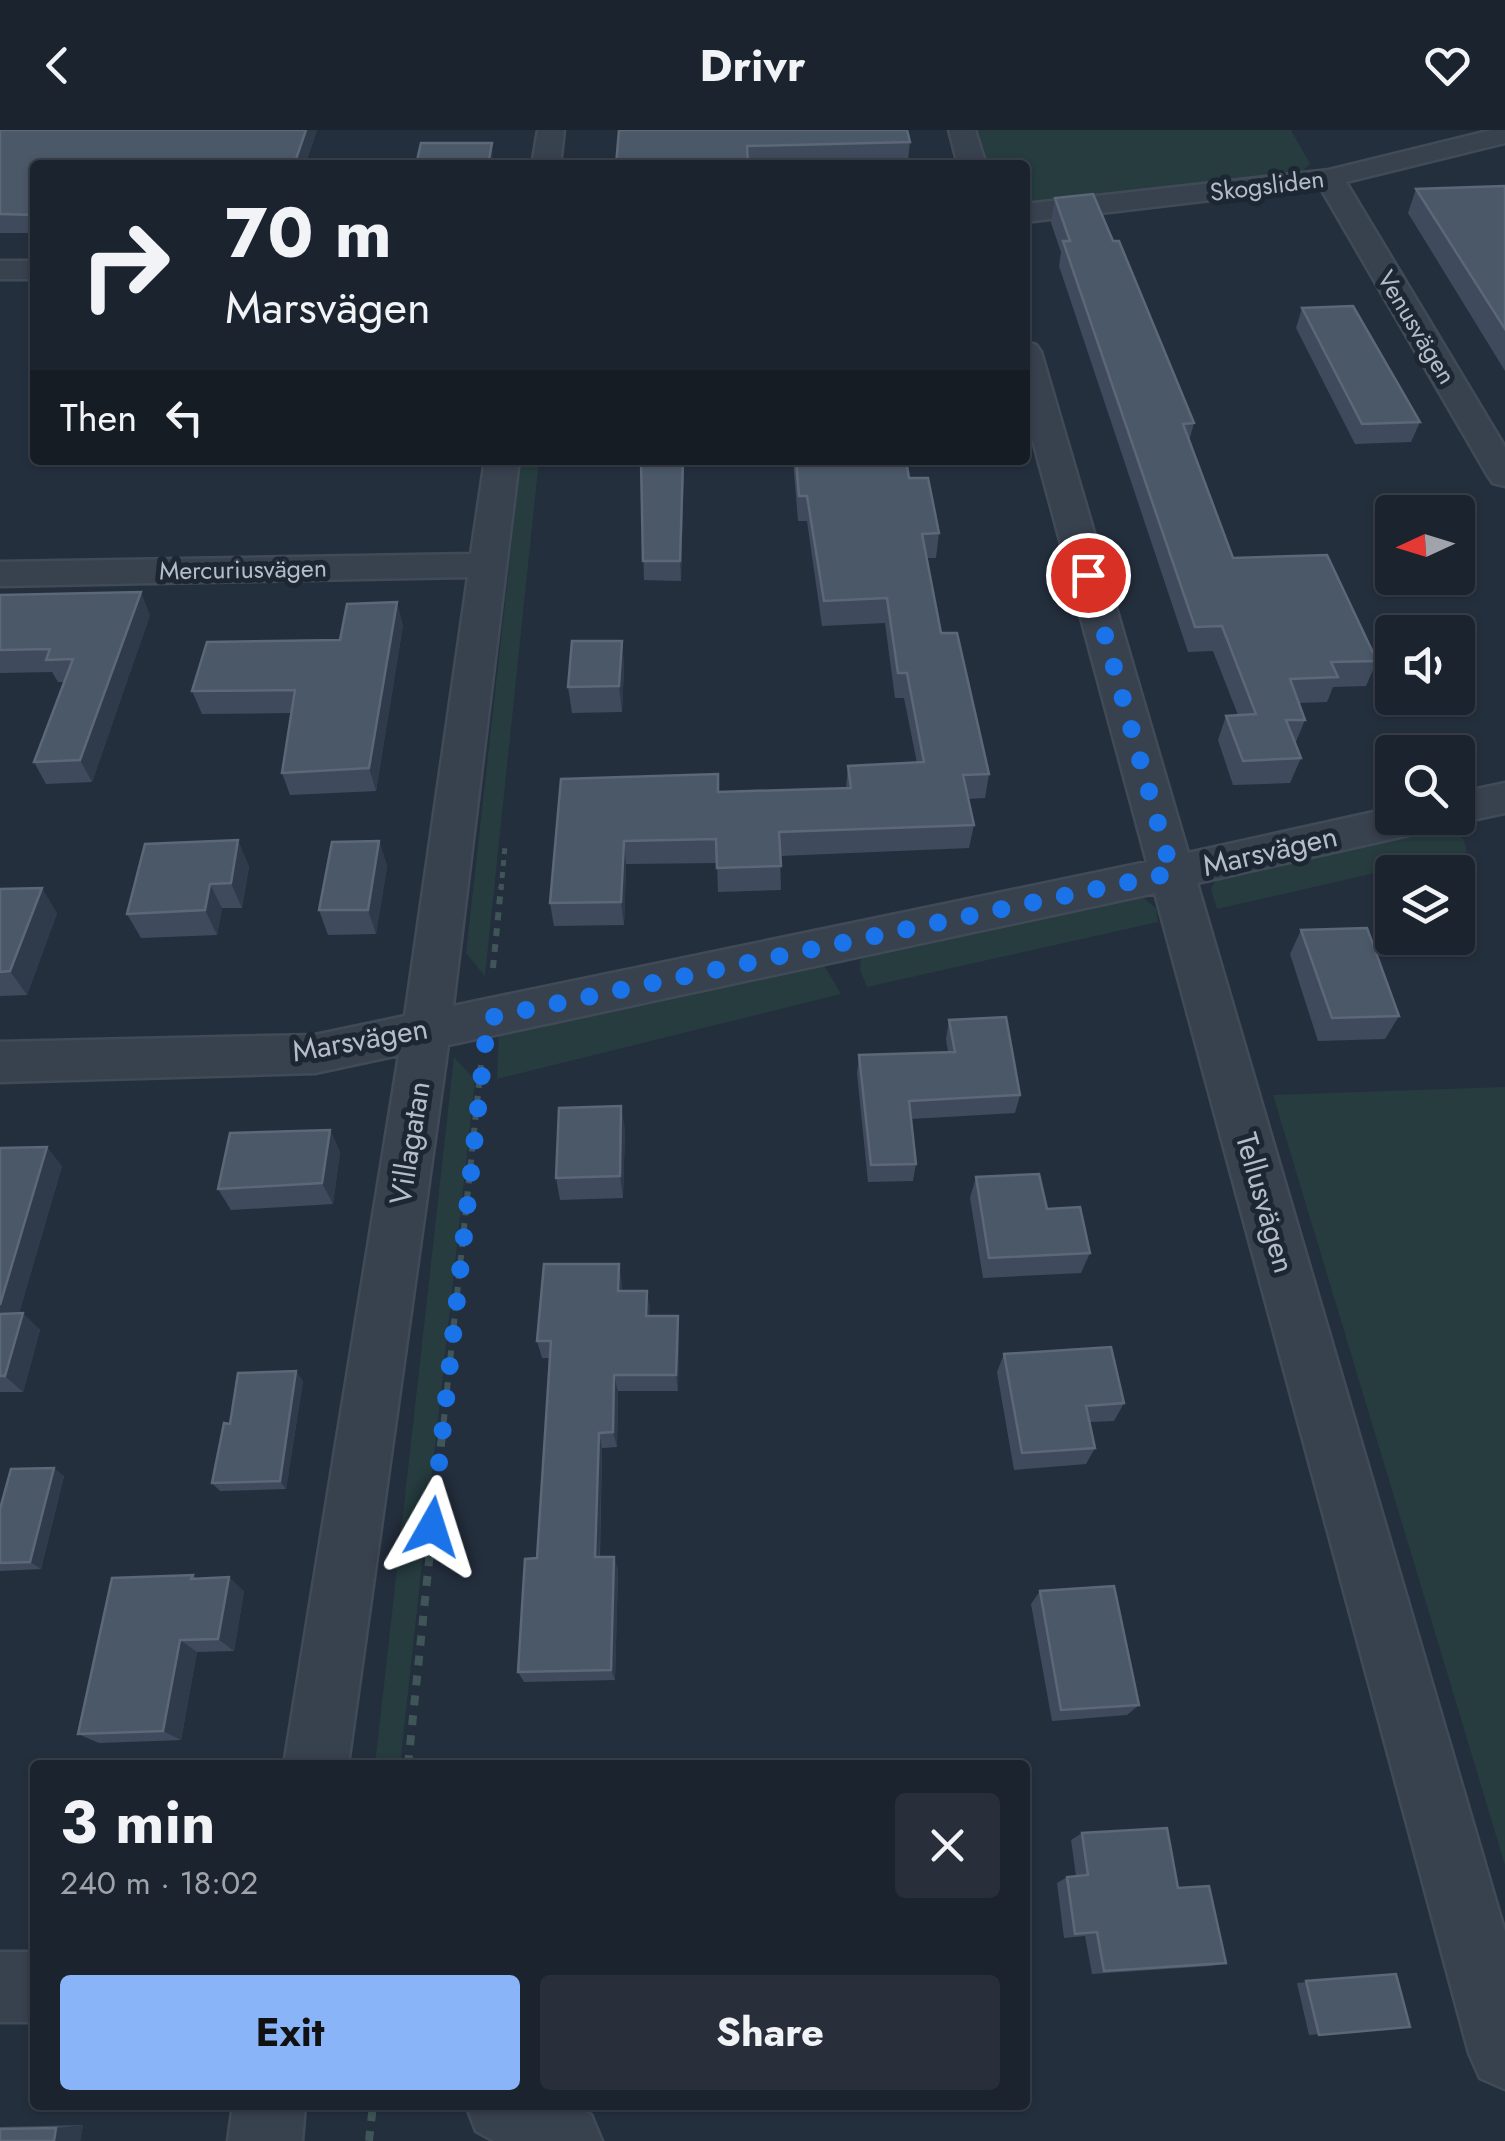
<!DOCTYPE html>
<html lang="en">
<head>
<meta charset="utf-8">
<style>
	:root { --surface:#1b232e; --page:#282f3a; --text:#f1f3f6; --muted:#a0a4aa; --line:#39404a; --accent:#8ab4f8 }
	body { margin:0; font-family:Jost,sans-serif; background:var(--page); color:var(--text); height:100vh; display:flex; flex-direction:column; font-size:38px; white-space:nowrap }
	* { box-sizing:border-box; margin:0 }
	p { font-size:32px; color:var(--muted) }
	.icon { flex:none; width:55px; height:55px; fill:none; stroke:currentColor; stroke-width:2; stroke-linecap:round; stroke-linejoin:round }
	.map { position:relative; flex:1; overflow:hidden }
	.sheet { position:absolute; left:30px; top:1630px; width:1000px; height:350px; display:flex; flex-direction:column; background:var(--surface); border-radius:10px; box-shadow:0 2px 8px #0004,0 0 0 2px var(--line) }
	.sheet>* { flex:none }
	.guide { position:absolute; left:30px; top:30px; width:1000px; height:305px; border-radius:10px; box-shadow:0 2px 8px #0004,0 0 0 2px var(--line); background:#1b232e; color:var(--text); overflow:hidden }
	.needle { width:65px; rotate:266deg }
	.fabs { position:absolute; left:1375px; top:365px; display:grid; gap:20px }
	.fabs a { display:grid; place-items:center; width:100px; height:100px; border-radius:10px; background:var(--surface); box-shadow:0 2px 8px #0004,0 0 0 2px var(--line); font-size:50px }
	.pin { position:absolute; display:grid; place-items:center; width:85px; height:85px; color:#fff; margin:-42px; border:5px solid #fff; border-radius:50%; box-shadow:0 2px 10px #0007 }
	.me { position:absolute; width:110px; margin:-55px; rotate:6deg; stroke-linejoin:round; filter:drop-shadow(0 0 8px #0008) }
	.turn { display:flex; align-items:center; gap:35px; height:210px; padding:0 30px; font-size:45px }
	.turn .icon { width:130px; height:130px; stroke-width:2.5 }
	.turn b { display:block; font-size:70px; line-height:85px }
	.then { display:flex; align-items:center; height:95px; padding:0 30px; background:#0003; gap:20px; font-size:38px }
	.round { display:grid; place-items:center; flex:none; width:105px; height:105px; border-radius:10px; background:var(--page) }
	.summary { display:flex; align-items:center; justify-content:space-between; height:170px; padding:0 30px }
	h1 { font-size:60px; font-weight:700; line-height:75px }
	.button { display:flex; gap:20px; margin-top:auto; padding:20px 30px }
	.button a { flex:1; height:115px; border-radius:10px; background:var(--accent); color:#111; font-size:40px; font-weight:700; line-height:115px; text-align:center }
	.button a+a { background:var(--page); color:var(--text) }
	header { display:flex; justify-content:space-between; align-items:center; height:130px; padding:0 30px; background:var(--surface); font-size:45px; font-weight:700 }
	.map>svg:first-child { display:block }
</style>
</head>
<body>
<header><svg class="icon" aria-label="back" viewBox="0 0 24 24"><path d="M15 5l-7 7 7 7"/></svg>Drivr<svg class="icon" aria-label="heart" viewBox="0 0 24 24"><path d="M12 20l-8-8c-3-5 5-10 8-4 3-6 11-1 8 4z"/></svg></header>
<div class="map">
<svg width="1505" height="2011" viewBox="0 0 1505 2011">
	<rect width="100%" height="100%" fill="#242f3e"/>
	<path fill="#263c3f" d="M973,0h318l19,34 -9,8 -271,36 -5,-1v-42h-42z
		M521,330h18l-54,516 -19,-23z
		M1448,690l16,20 3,12 -250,57 -6,-20 10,-19z
		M1133,760l23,18 2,14 -291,65 -7,-17 1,-20z
		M820,829l21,35 -344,85 2,-49z
		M454,927l21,23 -75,685h-25z
		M1505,957v778l-232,-770z"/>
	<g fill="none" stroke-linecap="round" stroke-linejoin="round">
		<g stroke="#414a57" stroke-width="5">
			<path id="minor" d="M538,0h26l-4,35h-28z
				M949,0h26l11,35h-28z
				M1492,0h13v13l-159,39 159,265v39l-12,-3 -5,-7 -168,-289 -295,35v-18l304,-34z
				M0,131h35v18h-35z
				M1025,212l11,3 5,7 147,501 204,-45v10h47l-6,11 -15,4 -221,50 308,1049v157l-25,-11 -11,-25 -314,-1160 -707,152 -100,720h-64l115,-710 -84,18 -315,9v-40l315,-7 90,-19 63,-439 -468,9v-24l471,-8 14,-94h34l-66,546 694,-144 -122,-451z
				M1505,653v30l-47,10 -16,-5h16v-25z
				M0,1822h35v70h-35z
				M233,1975h72l-3,36h-74z
				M466,1975h107l18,10 11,26h-108l-18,-10z"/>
		</g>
		<path stroke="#3f5557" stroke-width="5" stroke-dasharray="6 6" stroke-linecap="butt" d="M501,760l4,-44"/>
		<path stroke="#3f5557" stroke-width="6" stroke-dasharray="8 8" stroke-linecap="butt" d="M493,838l8,-81
			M442,1308l39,-373"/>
		<path stroke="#3f5557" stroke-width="8" stroke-dasharray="10 10" stroke-linecap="butt" d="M408,1635l34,-330
			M369,2011l4,-36"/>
		<use href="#minor" fill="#38414e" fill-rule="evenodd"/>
	</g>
	<path fill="#3f4b5c" d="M0,0h317l-12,35h-270v68h-35z
		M619,0l291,12 -2,18 -160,4z
		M1505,56v185l-97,-158 8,-24z
		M1055,68l139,225 -5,18 44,117 144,103 -11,25 -33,1 -6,15 -28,1 6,17 -10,24 6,14 -11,25 -57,2 -15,-45 8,-24 12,-1 -25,-64 -25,1 -129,-386 2,-14 -10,-29z
		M1302,178l118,114 -9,20 -56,2 -59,-116z
		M641,330h43l-3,121 -37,-1z
		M793,330h113l3,18 30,55 -3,25h-10l15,75 48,141 -4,24 -17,1 6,26 -5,23 -189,8 1,34 -63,2 -1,-29 -91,1 -2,61 -70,1 -4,-23 11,-124 157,13 128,-4 2,-22 69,-3 -13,-65h-9l-10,-75 -63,3 -15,-105h-9z
		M0,465l150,20 -58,167 -46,2 -12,-22 31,-80h-7l-6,-10 -52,1z
		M403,495l-27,166 -86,4 -8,-22 9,-60 -89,1 -10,-23 148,-51z
		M622,511l2,26 -2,45 -50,1 -4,-26z
		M379,711l8,25 -11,68 -48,1 -9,-25z
		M249,736l-7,42h-20l-5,27 -76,3 -14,-24z
		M0,759l57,24 -30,82 -27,1z
		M1301,800l98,86 -14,23 -67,2 -28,-87z
		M949,890l71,75 -5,18 -104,6 5,45 -3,17 -45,1 -11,-109 2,-18 89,-3 -2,-13z
		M625,998l-2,70 -63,2 -4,-22z
		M330,1000l10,22 -7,52 -102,6 -13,-21z
		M0,1018l62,18 -43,147 21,17 -17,62h-23z
		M976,1047l71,32 43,44 -9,20 -98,5 -13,-80z
		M622,1152v9h25l2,25 30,17 -1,58h-60l-1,56 -15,1 -2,109 18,12 -3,111 -91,2 -6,-10 19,-114 13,-200h-8l-5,-17z
		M1004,1224l120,49 -10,18 -24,1 5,26 -9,16 -72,6 -17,-98z
		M303,1251l-17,108 -66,2 -8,-8 18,-59z
		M64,1346l-23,93 -41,2v-62z
		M193,1445l3,3 48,13 -10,60 -37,1 -16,88 -82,3 -21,-9z
		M1040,1461l99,114 -12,10 -75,6 -21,-117z
		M1082,1703l96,55 48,75 -15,3 -119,8 -7,-38 -21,2 -7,-55 10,-6 9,-1 -5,-36z
		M1396,1844l14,53 -101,8 -12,-52z
		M83,1995l-3,16h-80v-14z"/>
	<path fill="#2f3b4b" d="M306,0h11l-12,35h-11z
		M492,13l1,22h-5z
		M683,330h1l-3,121 -1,-20z
		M141,462l9,23 -58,167 -12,-22z
		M397,472l6,23 -27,166 -7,-23z
		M622,511l2,26 -2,45 -3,-26z
		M238,710l11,26 -7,42 -11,-25z
		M379,711l8,25 -11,68 -8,-24z
		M624,711l2,23 -2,61 -3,-23z
		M210,754l12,24 -5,27 -12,-25z
		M42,758l15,25 -30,82 -17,-24z
		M621,976l4,22 -2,70 -3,-22z
		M330,1000l10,22 -7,52 -11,-21z
		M47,1017l15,19 -48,165 -14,-14v-12z
		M619,1134l3,18 -1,26 -3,-17z
		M647,1161l3,17 -2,25 -2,-17z
		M23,1183l17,17 -17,62 -18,-16z
		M678,1186l1,17 -1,58 -2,-16z
		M296,1241l7,10 -17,108 -6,-8z
		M614,1245l4,16 -1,56 -4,-15z
		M599,1303l3,15 -3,122 -4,-13z
		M54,1338l10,8 -23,93 -11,-7z
		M614,1427l4,12 -3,111 -4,-10z
		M229,1447l15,14 -10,60 -16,-12z
		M180,1510l17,12 -16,88 -18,-9z
		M83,1995l-3,16h-26l2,-13z"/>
	<path fill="#4b5868" stroke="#5c6777" stroke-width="2.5" d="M0,0h306l-12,35h-259v50l-35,-1z
		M619,0h288l3,12 -163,4 1,19h-132z
		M421,13h71l-4,22h-72z
		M1505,56v143l-89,-140z
		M1093,64l20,47h6l75,182 -11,1 50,134 94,-3 50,106 -46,1 7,15 -48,2 15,41h-19l15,38 -58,3 -17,-45 30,-2 -34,-88 -27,1 -132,-386h7l-15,-43z
		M1353,176l67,116 -58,2 -60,-116z
		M641,330h42l-3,101h-37z
		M796,330h110l3,18h19l11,55 -17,1 19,99h16l32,141 -26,1 11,50 -195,7 2,34 -64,2 -1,-29 -92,2 -3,61 -71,1 11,-124 157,-5v18l133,-4 -3,-22 76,-4 -17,-89h-9l-11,-75 -63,3 -17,-105h-8z
		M141,462l-61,168 -46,2 39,-103 -27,1 4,-11 -50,1v-55z
		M397,472l-28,166 -87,5 13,-83 -103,1 15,-49 133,-2 7,-36z
		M572,511h50l-3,45 -51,1z
		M238,710l-7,43 -21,1 -5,26 -78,4 18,-70z
		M379,711l-11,69h-49l13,-68z
		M42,758l-32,83 -10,1v-83z
		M1367,798l32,88 -67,2 -31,-88z
		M1006,887l14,78 -111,6 7,63 -45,1 -12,-110 96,-3 -6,-32z
		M621,976l-1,70 -64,2 3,-70z
		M330,1000l-8,53 -104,6 12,-56z
		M47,1017l-47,158v-157z
		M1039,1044l8,35 33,-2 10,46 -101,5 -13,-81z
		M544,1134h75l-1,27h29l-1,25h32l-2,59h-62l-1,57 -14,1 -4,124h19l-3,113 -93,2 7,-113 12,-1 14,-217h-14z
		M23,1183l-18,63h-5v-62z
		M1111,1217l13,56 -38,3 9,42 -73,5 -18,-99z
		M296,1241l-16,110 -68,2 12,-60 6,1 8,-51z
		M54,1338l-24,94 -30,1v-54l11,-40z
		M193,1445l-2,4 38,-2 -11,62 -38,1 -17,91 -85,3 34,-156z
		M1114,1456l25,119 -78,5 -21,-119z
		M1167,1698l11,60 31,-2 17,77 -122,8 -7,-39 -22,2 -8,-57 21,-2 -6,-42z
		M1396,1844l14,53 -91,8 -13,-54z
		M56,1998l-2,13h-54v-12z"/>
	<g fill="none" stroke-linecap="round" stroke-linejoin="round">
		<path stroke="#1a73e8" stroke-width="18" stroke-dasharray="0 32.4" d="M432,1397l56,-509 684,-145 -84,-298"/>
	</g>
	<g text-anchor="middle" stroke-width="10" stroke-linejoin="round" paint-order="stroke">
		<g font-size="25" fill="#b4bcc9" stroke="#1d2633">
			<text transform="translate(1267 55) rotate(-7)" y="9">Skogsliden</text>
			<text transform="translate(1417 197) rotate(59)" y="9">Venusvägen</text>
			<text transform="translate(243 439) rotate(-1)" y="9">Mercuriusvägen</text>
		</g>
		<g font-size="30" fill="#b4bcc9" stroke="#1d2633">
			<text transform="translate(1270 721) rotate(-13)" y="10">Marsvägen</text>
			<text transform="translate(360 910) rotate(-10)" y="10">Marsvägen</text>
			<text transform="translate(410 1013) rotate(-81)" y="10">Villagatan</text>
			<text transform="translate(1265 1073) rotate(74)" y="10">Tellusvägen</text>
		</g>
	</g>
</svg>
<div class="fabs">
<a><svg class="needle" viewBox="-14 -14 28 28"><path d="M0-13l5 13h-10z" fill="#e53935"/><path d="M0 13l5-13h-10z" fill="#a0a4aa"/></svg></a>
<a><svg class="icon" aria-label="sound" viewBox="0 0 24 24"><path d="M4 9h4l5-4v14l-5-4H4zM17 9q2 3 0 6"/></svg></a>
<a><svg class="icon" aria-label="search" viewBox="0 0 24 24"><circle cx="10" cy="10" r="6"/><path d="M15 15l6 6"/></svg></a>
<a><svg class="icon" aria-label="layers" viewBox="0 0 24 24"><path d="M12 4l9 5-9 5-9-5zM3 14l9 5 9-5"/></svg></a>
</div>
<div class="pin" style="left:1088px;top:445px;background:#d93025"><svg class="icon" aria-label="arrive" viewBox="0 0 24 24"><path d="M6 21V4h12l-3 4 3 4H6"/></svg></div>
<svg class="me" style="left:432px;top:1397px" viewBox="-20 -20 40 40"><path d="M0-17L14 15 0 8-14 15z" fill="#1a73e8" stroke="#fff" stroke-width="4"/></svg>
<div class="guide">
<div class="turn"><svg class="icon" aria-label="right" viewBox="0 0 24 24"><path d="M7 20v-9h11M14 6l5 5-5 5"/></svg><div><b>70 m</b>Marsvägen</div></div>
<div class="then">Then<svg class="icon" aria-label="left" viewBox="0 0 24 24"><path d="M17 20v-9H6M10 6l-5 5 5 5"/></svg></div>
</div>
<section class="sheet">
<div class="summary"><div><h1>3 min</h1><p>240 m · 18:02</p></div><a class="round"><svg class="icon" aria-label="close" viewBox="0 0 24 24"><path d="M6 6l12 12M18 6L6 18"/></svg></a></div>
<div class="button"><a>Exit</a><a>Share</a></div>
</section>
</div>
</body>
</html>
